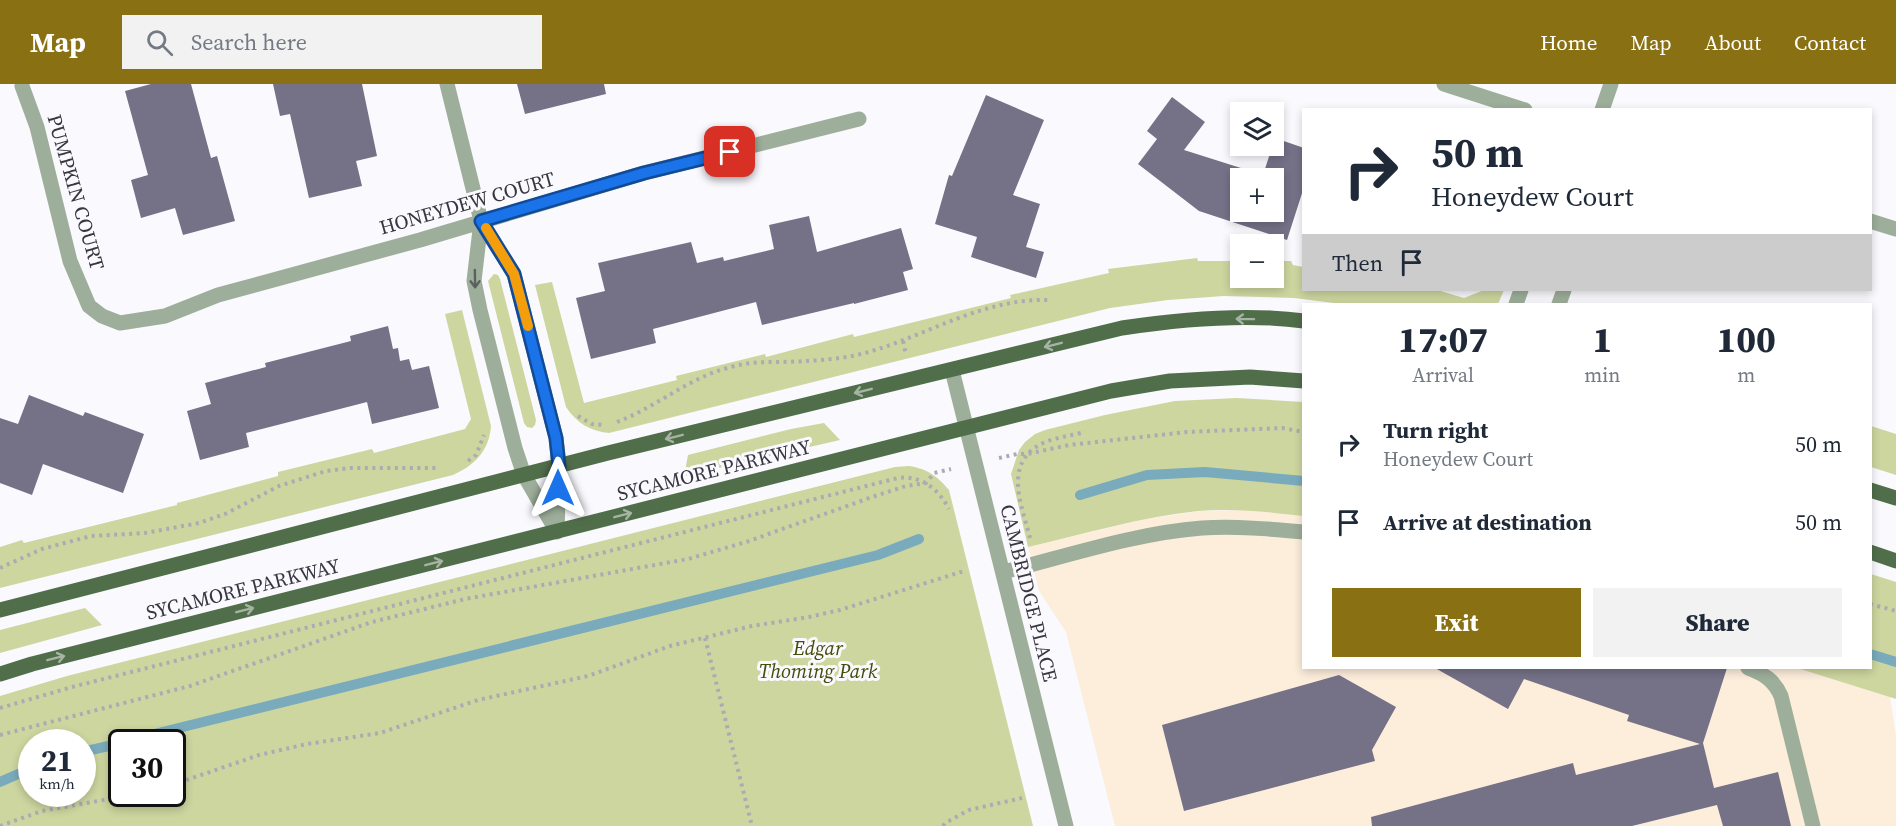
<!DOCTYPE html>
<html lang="en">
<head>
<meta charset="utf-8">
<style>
	:root { --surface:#fff; --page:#f2f2f3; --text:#1f2937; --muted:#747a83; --accent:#897012 }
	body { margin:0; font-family:"Source Serif 4",serif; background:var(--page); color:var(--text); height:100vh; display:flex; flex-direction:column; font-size:22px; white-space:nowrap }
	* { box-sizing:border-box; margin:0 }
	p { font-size:20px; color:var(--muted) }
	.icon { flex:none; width:33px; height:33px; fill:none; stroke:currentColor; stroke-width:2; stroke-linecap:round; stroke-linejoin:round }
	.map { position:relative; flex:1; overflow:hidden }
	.panel { position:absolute; left:1302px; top:219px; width:570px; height:366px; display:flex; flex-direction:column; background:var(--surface); border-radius:0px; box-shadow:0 3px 9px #0003 }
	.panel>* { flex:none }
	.banner { position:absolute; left:1302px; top:24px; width:570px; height:183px; border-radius:0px; box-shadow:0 3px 9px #0003; background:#fff; color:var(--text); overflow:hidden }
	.tools { position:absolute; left:1230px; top:18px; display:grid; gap:12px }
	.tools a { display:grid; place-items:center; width:54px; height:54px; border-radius:0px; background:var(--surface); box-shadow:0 3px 9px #0003; font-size:30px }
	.speed { position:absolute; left:18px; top:645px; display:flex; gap:12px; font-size:30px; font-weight:700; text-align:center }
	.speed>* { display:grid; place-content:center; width:78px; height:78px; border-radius:50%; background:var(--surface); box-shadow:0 3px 9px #0003; line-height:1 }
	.speed small { font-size:15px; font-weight:400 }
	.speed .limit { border:3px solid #111; border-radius:9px; background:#fff; color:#111 }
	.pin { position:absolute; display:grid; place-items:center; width:51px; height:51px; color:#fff; margin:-26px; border-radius:12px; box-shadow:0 3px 9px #0006 }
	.me { position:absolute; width:66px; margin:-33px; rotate:0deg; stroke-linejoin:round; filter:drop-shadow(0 0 4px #0008) }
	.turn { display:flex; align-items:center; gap:21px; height:126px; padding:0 30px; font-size:27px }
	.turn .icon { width:78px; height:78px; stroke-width:2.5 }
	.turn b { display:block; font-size:42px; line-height:51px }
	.then { display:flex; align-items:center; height:57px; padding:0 30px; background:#0003; gap:12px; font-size:22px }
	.eta { display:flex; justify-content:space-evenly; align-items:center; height:102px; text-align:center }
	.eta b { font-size:36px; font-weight:800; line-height:42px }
	.button { display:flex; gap:12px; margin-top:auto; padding:12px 30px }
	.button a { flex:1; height:69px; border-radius:0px; background:var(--accent); color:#fff; font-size:24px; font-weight:800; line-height:69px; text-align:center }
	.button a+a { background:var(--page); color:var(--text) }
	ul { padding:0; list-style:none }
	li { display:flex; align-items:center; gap:18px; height:78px; padding:0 30px }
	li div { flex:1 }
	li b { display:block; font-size:22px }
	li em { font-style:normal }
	header { display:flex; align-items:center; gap:36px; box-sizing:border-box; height:84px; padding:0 30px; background:var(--accent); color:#fff }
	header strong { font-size:28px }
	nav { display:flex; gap:33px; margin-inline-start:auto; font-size:21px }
	.search { width:420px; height:54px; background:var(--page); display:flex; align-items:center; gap:15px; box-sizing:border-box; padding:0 21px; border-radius:0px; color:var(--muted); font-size:22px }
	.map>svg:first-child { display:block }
</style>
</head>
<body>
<header>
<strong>Map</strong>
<div class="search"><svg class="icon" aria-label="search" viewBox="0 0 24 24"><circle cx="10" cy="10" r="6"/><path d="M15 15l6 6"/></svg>Search here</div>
<nav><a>Home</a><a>Map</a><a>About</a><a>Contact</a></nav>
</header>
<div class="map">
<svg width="1896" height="742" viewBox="0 0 1896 742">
	<rect width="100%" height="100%" fill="#faf9fe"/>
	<path fill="#fdeddb" d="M1256,426l47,6 1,152h493l93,29 6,39v90h-781l-49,-194 -27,-41 -11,-44 118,-28 54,-8z"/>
	<path fill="#cdd69f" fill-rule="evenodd" d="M1197,174l1,3h42v17h34v-17h17l2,4 10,2 1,23h133l27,8 20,-8h20l-6,14h-156l-48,-6 -70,-2 -56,4 -58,8 -501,125c-20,-2 -32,-10 -43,-26l-31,-122 17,-3 32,121 93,-23 -1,-4 89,-22 1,3 87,-23 1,3 157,-39 -1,-3 99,-22 -1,-4z
		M494,190l4,1 2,4 36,141 -1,5 -3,3 -5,-1 -3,-4 -36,-142z
		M462,226l29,116c-2,25 -16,39 -38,49l-453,113v-41l22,-7 2,3 153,-38v-2l101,-27v-4l94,-23 2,4 91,-24 6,-10 -26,-105z
		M1237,314l66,4v114c-34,-4 -70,-8 -105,-5 -57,6 -114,23 -170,36l-17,-73 8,-24 6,-8 10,-8 10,-4 60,-15 70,-14z
		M824,339l16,17 -156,36 4,-21 103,-26z
		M1871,342l25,8v41l-25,-8z
		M909,382c19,3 28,10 40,24l84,336h-1033v-130l67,-20 828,-209zM32,658h50v52h-50zM122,658h50v52h-50z
		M1871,490l25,8v117l-99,-31h73z
		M85,524l17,17 -102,28v-23z"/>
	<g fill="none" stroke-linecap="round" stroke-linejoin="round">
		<path stroke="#7aabbc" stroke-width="10" d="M1080,411l67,-20 58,-3 99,9
			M1870,570l26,8
			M122,658l756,-187 41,-16
			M82,668l40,-9
			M0,698l32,-14"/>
	</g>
	<path fill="#757187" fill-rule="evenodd" d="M151,0h40l20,74 6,-2 18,65 -52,14 -8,-27 -34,10 -10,-38 17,-5 -23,-84z
		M273,0h89l15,72 -21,5 6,25 -53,12 -19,-84 -10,2z
		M517,0h87l2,10 -81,20z
		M986,11l58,25 -31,75 27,9 -14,43 18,5 -8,26 -65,-21 6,-20 -42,-13 14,-49 3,1z
		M1172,13l33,25 -21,28 79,25 12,-37 29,10v39l-17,53 -88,-29 -61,-47 19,-25 -10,-8zM1240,94h34v34h-34z
		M809,132l8,36 84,-24 12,41 -10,3 5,18 -54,14v-1l-92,22 -6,-23 -103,27 3,14 -65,16 -15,-61 29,-7 -7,-28 93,-21 6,21 26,-6 1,4 50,-12 -5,-24z
		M388,242l5,23 5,-1 2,13 9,-2 3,11 17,-4 10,42 -67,16 -5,-22 -121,31 3,14 -49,13 -13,-49 24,-7 -6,-21 61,-16 -1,-4 86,-22 -1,-5z
		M29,311l54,21 2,-4 59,22 -21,59 -80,-29 -11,31 -32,-12v-65l18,6z
		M1435,584h292l-24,75 11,45 64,-16 13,54h-68l-6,-21 -85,21h-260l-1,-9 202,-54 3,12 124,-31 -73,-23 2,-6 -105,-36 -16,30z
		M1339,591l57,32 -24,43 3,11 -191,50 -22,-86z"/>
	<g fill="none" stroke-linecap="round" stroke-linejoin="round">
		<path stroke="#adabb2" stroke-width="4" stroke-dasharray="3 4.5" stroke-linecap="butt" d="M903,257l3,14
			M578,332l14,8 12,1
			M617,338c40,-15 72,-45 114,-55 17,-5 33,-5 50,-5 31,-1 64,-2 94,-12 58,-18 111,-52 174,-50
			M999,374l18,-4h10l42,-9 118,-13 95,-4 22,4
			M468,377l8,-6 8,-20
			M1030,454c-7,-29 -26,-70 6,-91 13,-9 34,-11 49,-15
			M0,484l42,-19 49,-13 54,-3 54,-10 26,-9 54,-28 47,-15 24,-3h87
			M1870,520l26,7
			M705,554l47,188
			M0,624l72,-21 826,-209c24,-3 40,11 51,31
			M0,651l190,-49 182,-64 93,-23 223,-40 58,-17 129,-46 31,-10 20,-3 8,-10 17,-4
			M172,701l87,-30 48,-11 73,-11 98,-33 110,-24 82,-30 82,-20 57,-9 31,-7 124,-39
			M0,742l42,-15 95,-17
			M943,742l2,-3 24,-13 53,-12"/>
		<path stroke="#9dae9a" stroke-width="15" d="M447,0l34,137 33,53 42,164 3,28 -2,66
			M1444,0l81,26
			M22,2l15,41 33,134 19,45 13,10 18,7 45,-7 53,-21 202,-55 224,-67 215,-54
			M1602,26l9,-26
			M481,137l-7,60 6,29 35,138 9,27 33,57
			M1870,137l26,8
			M1516,220l5,-14
			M1559,220l5,-14
			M952,286l114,456
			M1003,488c64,-16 133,-39 199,-44 34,-2 68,1 102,4
			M1748,584c16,6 26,12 33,28l32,130"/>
		<path stroke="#516e4b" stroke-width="15" d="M1870,406l26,8
			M1870,468l26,9
			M0,526l608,-157 514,-125c59,-9 122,-15 182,-7
			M0,590l32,-10 1079,-273 59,-10 80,-4 54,4"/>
	</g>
	<defs><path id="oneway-shaft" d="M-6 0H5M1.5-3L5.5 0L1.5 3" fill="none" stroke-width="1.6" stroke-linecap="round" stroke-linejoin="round" transform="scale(1.5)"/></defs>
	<use stroke="#5b6060" href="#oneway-shaft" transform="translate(475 195) rotate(89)"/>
	<g stroke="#a6b4a4">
		<use href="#oneway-shaft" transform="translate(1245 235) rotate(-179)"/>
		<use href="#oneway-shaft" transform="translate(1053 261) rotate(166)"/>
		<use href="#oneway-shaft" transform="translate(863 307) rotate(166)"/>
		<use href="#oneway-shaft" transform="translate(674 353) rotate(166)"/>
		<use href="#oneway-shaft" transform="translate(623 431) rotate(-14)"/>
		<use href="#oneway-shaft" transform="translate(434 479) rotate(-14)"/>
		<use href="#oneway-shaft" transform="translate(245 526) rotate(-14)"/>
		<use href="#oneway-shaft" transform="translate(56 574) rotate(-14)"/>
	</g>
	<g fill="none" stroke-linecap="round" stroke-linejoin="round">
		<g stroke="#114b97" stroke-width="15">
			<path id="route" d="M558,404l1,-22 -3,-28 -42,-164 -33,-53 163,-48 86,-21"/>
		</g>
		<use href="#route" stroke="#1a73e8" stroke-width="10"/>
		<path stroke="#f59e0b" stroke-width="10" d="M486,144l28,46 14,52"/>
	</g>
	<g text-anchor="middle" stroke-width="6" stroke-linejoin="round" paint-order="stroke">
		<g font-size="20" fill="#383640" stroke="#faf9fe">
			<text transform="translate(76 108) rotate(74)" y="7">PUMPKIN COURT</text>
			<text transform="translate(467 119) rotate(-16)" y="7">HONEYDEW COURT</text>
			<text transform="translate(714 386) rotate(-14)" y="7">SYCAMORE PARKWAY</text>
			<text transform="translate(243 505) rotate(-14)" y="7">SYCAMORE PARKWAY</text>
			<text transform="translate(1029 509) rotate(76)" y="7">CAMBRIDGE PLACE</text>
		</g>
		<g font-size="20" font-style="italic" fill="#454b08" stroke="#faf9fe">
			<text x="818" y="571">Edgar<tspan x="818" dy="23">Thoming Park</tspan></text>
		</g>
	</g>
</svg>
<div class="tools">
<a><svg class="icon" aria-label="layers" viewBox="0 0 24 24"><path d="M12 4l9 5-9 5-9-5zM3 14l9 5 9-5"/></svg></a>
<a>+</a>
<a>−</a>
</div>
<div class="speed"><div>21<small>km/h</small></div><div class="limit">30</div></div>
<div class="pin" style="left:730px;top:68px;background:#d93025"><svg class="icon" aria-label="arrive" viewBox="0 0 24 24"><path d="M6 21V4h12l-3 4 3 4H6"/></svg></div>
<svg class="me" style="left:558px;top:404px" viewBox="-20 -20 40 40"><path d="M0-17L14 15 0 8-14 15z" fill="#1a73e8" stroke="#fff" stroke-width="4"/></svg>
<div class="banner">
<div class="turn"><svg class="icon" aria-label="right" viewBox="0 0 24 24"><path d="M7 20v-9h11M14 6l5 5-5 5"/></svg><div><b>50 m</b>Honeydew Court</div></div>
<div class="then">Then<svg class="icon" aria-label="arrive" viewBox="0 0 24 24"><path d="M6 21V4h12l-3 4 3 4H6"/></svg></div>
</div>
<section class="panel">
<div class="eta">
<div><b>17:07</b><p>Arrival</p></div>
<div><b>1</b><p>min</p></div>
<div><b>100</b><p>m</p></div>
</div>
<ul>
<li><svg class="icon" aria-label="right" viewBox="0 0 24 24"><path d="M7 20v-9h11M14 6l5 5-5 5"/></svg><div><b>Turn right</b><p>Honeydew Court</p></div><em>50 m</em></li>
<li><svg class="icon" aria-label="arrive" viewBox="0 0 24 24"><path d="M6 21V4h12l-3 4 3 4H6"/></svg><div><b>Arrive at destination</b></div><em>50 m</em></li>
</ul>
<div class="button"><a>Exit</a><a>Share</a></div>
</section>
</div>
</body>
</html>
